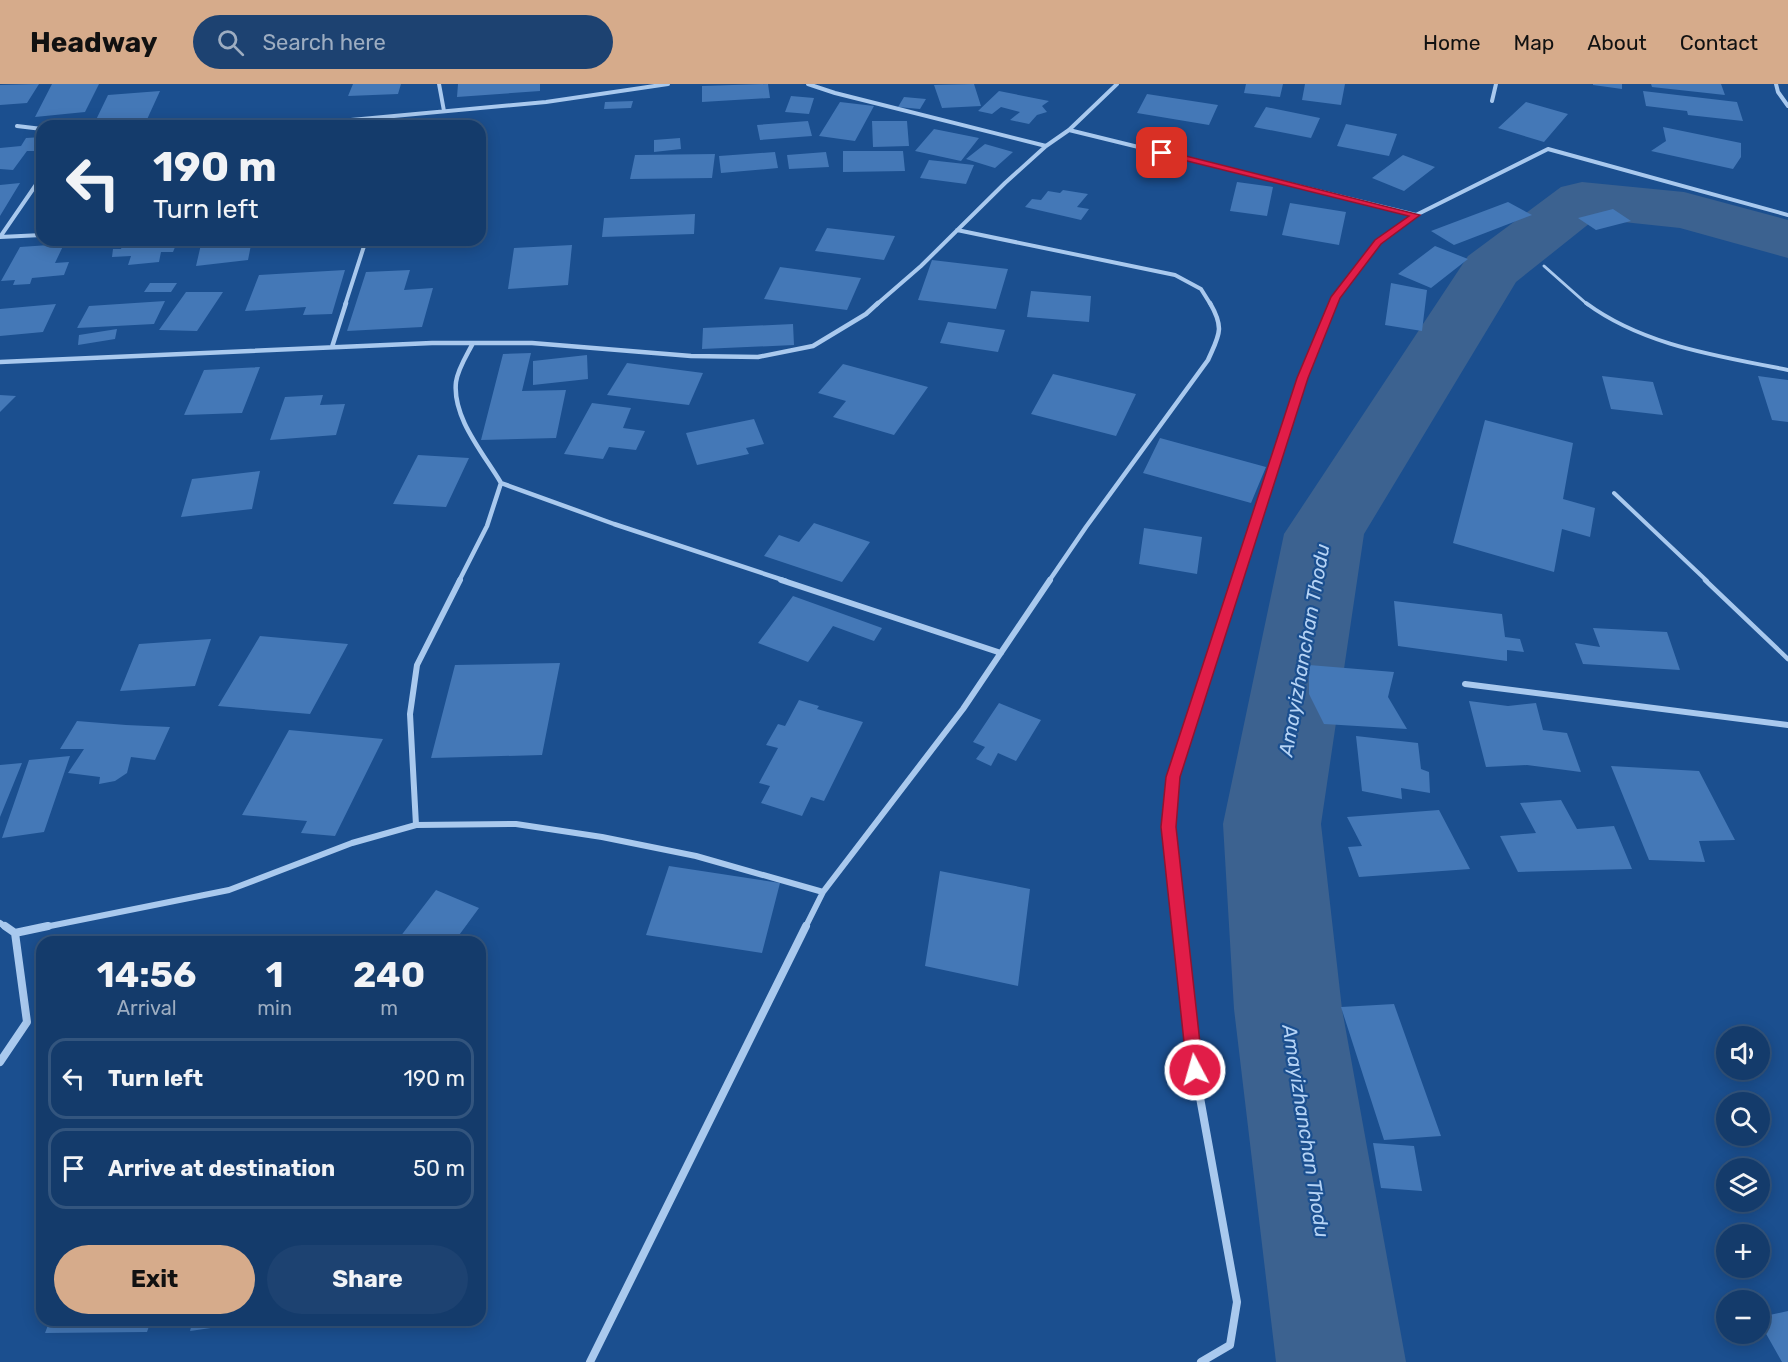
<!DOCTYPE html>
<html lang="en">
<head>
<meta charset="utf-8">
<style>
	:root { --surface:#143b6b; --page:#1d4271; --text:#f1f3f6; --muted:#9dadc1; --line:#33557e; --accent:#d6ab8b }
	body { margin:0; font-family:Rubik,sans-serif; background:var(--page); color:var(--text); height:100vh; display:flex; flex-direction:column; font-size:22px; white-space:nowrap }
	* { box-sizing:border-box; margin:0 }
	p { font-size:20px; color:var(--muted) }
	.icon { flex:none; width:33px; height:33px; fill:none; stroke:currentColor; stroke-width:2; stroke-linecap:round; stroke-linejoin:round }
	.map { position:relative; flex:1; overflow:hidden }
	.details { position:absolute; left:36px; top:852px; width:450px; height:390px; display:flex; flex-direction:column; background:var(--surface); border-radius:18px; box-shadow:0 3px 15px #0003,0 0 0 2px var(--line) }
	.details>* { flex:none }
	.banner { position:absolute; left:36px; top:36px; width:450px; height:126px; border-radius:18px; box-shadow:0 3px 15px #0003,0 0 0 2px var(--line); background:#143b6b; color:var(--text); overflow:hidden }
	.fabs { position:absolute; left:1716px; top:942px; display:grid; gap:12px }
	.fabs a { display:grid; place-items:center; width:54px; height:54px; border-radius:50%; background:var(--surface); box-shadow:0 3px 15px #0003,0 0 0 2px var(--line); font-size:30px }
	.pin { position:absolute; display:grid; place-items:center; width:51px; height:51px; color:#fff; margin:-26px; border-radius:12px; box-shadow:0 3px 9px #0006 }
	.me { position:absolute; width:66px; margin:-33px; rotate:354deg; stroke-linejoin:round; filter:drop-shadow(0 0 4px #0008) }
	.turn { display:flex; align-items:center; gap:21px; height:126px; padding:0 18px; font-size:27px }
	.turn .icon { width:78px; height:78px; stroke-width:2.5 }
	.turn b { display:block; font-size:42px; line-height:51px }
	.eta { display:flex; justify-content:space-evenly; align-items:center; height:102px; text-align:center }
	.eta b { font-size:36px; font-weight:700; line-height:42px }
	.action { display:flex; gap:12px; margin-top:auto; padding:12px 18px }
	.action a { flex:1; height:69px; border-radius:36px; background:var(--accent); color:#111; font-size:24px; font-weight:700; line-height:69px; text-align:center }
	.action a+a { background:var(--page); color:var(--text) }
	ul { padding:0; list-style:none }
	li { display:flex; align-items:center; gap:18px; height:81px; margin:0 12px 9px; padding:0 6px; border:3px solid var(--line); border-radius:18px }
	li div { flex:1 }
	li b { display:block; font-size:22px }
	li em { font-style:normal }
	header { display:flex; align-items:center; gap:36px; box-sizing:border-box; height:84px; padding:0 30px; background:var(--accent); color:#111 }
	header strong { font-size:28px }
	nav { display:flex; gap:33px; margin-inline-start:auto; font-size:21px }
	.search { width:420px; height:54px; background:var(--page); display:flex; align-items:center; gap:15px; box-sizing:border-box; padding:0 21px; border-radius:33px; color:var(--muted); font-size:22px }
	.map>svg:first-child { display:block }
</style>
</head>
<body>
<header>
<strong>Headway</strong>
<div class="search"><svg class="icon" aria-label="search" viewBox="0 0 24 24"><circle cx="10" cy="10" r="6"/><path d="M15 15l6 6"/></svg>Search here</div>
<nav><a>Home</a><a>Map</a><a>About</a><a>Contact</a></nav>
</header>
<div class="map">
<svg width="1788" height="1278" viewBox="0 0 1788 1278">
	<rect width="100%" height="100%" fill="#1b4f8f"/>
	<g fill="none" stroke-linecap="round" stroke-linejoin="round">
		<path fill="#3c6290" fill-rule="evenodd" d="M1582,98l102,10 104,28v38l-108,-30 -85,-9 -79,63 -152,252 -43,290 21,185 64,353h-130l-42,-353 -11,-185 61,-290 184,-278 93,-69z"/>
	</g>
	<path fill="#4478b7" d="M39,0l-12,19 -27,2v-20z
		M52,0h47l-14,28 -50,5z
		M353,0h48l-3,10 -50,2z
		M458,0h82v7l-83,6z
		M768,0l2,14 -68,4v-16z
		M974,0l7,22 -39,2 -8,-23z
		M1246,0h37l-3,13 -36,-4z
		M1305,0h40l-4,21 -39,-5z
		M1593,0h29v5l-29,-4z
		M1651,0h70l4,11 -73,-8z
		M160,7l-16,35h-51l15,-31z
		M999,7l50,10 -7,5 5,6 -10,3 -8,9 -19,-4 10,-8 -19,-5 -9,7 -14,-3z
		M1643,7l94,11 6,19 -55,-6 -1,-4 -41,-5z
		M1147,10l71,11 -9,20 -72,-12z
		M791,12l23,2 -5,16 -24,-2z
		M904,13l22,2 -6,10 -22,-2z
		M633,17l-2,7 -27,1 1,-7z
		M840,18l34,4 -19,35 -36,-5z
		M1526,18l42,12 -24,28 -46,-14z
		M1266,23l54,11 -9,20 -57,-11z
		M435,36l-1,6h-43v-2z
		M808,37l4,15 -52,4 -3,-15z
		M872,37h35l2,25 -36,1z
		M1346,40l51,10 -8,22 -52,-10z
		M1663,43l78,16v14l-8,12 -82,-18 15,-10z
		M934,45l45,9 -18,23 -46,-10z
		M42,53v9l-5,5h-10l-14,19 -13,-1v-21l21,-2 5,-8z
		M680,54l1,11 -27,3v-12z
		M985,60l28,8 -18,16 -29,-9z
		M843,67h60l2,20 -62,1z
		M775,68l3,16 -57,5 -2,-17z
		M826,68l3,15 -40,2 -2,-14z
		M715,70l-3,24 -82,1 5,-24z
		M1403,71l32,12 -31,24 -32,-13z
		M929,76l45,5 -8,19 -46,-6z
		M1237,98l36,5 -6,29 -37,-5z
		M20,99l-20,33v-31z
		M1063,106l25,4 -11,13 12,2 -8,11 -56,-13 7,-8 9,1 7,-9 12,2z
		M1508,118l24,13 -78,30 -23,-14z
		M1290,119l56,9 -7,33 -57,-10z
		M1613,125l18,12 -35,9 -18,-12z
		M695,130l-1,20 -92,3 2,-19z
		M827,144l68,8 -11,24 -69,-9z
		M133,156h45l-5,12h-12l-2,10 -31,3 3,-9 -19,1 1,-8h8l2,-5 8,-1z
		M202,156h50l-4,20 -52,6z
		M64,160l-9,19 14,-1 -5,13 -32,3 -2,6 -17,1 2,-5 -14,1 19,-34z
		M572,161l-4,40 -60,4 6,-41z
		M1435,162l33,13 -37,29 -33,-14z
		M932,176l76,9 -12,40 -78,-9z
		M780,183l81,11 -14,32 -83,-11z
		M345,186l-13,44 -29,1 3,-8 -61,4 14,-36z
		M410,186l-6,20 29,-2 -11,39 -75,4 19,-59z
		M150,199h27l-6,9h-27z
		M1391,199l36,7 -5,41 -37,-6z
		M1031,207l60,5 -2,26 -62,-5z
		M186,208h37l-26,39 -38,-1z
		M165,217l-11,23 -77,4 12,-22z
		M56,220l-13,28 -43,4v-27z
		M948,238l57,8 -7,22 -58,-9z
		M793,240l1,21 -92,4 1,-21z
		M117,245l-2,10 -37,6 1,-10z
		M531,269l-9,38 44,-1 -10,48 -75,2 22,-86z
		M587,271l1,24 -55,6v-24z
		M627,279l76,10 -14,32 -82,-10z
		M843,280l85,23 -34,48 -61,-18 13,-16 -28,-8z
		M260,283l-18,46 -58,2 20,-45z
		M1053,290l83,20 -20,42 -85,-22z
		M1602,292l51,6 10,33 -52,-6z
		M1758,292l30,4v42l-16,-2z
		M0,311l16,1 -16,16z
		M323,311l-3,10 25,-1 -9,31 -66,5 15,-43z
		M592,319l39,5 -8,20 22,3 -9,19 -27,-3 -6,12 -39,-5z
		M754,335l10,25 -18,4 3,6 -52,11 -11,-32z
		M1485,336l88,23 -10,56 32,9 -5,29 -28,-8 -8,43 -101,-29z
		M1160,354l106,29 -15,36 -108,-30z
		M418,371l51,3 -23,49 -53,-3z
		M260,387l-8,38 -71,8 11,-38z
		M814,439l56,19 -28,40 -78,-26 15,-21 20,7z
		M1144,444l58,9 -5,37 -58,-10z
		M793,512l89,32 -8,13 -41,-15 -25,36 -50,-19z
		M1394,517l108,13 3,23 15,2 4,13 -17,-2v11l-109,-15z
		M1593,544l74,4 13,38 -97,-6 -8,-21 25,4z
		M260,552l88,8 -38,70 -92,-8z
		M211,555l-16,47 -75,5 19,-47z
		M560,579l-18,92 -111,3 24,-93z
		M1309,581l85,7 -6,25 19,32 -83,-5 -15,-30z
		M799,616l20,6 -2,3 46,13 -39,79 -13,-4 -9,19 -41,-13 9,-17 -11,-3 19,-35 -12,-3 12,-21 7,2z
		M1469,617l39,5 28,-3 7,27 24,3 14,39 -54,-7 -41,2z
		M999,619l42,17 -25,41 -18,-8 -7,13 -15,-7 9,-12 -12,-5z
		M77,637l49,4 44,2 -15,33 -24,-3 -4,16 -12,8 -16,3 1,-7 -32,-4 16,-24h-24z
		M289,646l94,9 -48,97 -34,-3 6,-12 -65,-6z
		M1356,652l62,7 3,26 8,3 1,21 -29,-5 1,11 -40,-8z
		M70,672l-26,76 -42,6 27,-78z
		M22,679l-22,54v-52z
		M1611,682l88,5 36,69 -36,1 6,21 -56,-2z
		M1561,716l16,29 37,-3 18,43 -114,3 -18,-36 36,-3 -16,-30z
		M1439,726l31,59 -111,8 -11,-30 14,-1 -15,-29z
		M669,782l111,17 -18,70 -116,-18z
		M940,787l90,18 -12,97 -93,-20z
		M436,806l43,18 -25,34h-42l-12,-5z
		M1394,920l47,132 -57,4 -43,-133z
		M1373,1059l41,3 8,45 -41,-3z
		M1788,1227v51h-6l-22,-39v-6z
		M50,1236h101l-4,12 -102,1z
		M193,1236h66v1l-69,10z"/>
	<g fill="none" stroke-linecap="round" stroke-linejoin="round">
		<path stroke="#a9c9ee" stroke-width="3" d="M1544,182l44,39"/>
		<path stroke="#a9c9ee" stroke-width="4" d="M1586,219c58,43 133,53 202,67
			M1614,409l93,88"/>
		<path stroke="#a9c9ee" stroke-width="4.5" d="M1705,496l83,79"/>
		<path stroke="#a9c9ee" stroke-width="4" d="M439,0l5,27
			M808,0l27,9 211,53
			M1776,0l2,8 10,14
			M1492,17l4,-17
			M17,42l25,3
			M286,42l260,-24 122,-18
			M1069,46l347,85
			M957,146l218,45 26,14 10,16
			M0,153l42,-61
			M0,153l42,-2
			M345,221l21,-65
			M876,221l45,-39 84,-83 41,-37 23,-16 48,-46
			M1333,221l3,-8 42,-55 38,-27 132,-66 240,66"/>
		<path stroke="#a9c9ee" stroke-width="4.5" d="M332,263l14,-44
			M0,278l432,-19h100l159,13 67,1 55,-11 53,-32 12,-11
			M501,399l113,41 172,57
			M459,497l28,-55 14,-43c-17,-29 -49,-65 -45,-101 2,-14 11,-27 17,-39
			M1049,497l37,-54 122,-167c11,-25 17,-31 2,-57
			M1237,497l66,-203 30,-75"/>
		<path stroke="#a9c9ee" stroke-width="6" d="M781,496l220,73
			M1465,600l323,41
			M416,741l-6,-111 7,-49 43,-85
			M823,808l140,-183 87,-129
			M0,839l7,5
			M40,844l189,-38 123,-47 64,-18 100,-1 86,13 94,19 127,36 -18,36
			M1179,844l-11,-101 5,-50 64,-197"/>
		<path stroke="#a9c9ee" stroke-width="8" d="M1179,842l16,144 42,232 -7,43 -29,17
			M15,849l33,-7
			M0,978l27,-40 -12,-89 -10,-7
			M590,1278l216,-436"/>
	</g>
	<path fill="#e11d48" stroke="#92132f" stroke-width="1.5" d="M1162,66l258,65 -39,29 -41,54 -32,80 -128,399 -4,50 27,243 -2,6 -6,2 -6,-2 -2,-6 -26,-243 5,-50 131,-399 34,-81 44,-57 34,-24 -250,-62 -2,-1z"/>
	<g text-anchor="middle" stroke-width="4.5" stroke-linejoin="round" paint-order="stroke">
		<g font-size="20" font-style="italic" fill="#b5d3f5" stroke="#1b4f8f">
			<text transform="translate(1304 566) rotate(-80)" y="7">Amayizhanchan Thodu</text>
			<text transform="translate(1306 1047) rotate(81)" y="7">Amayizhanchan Thodu</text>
		</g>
	</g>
</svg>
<div class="fabs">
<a><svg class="icon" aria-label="sound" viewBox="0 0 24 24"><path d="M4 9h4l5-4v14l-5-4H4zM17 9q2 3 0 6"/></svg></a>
<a><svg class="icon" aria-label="search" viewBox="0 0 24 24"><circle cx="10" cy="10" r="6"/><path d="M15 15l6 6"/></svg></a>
<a><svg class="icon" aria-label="layers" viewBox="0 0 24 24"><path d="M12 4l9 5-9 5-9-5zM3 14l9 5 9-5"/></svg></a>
<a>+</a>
<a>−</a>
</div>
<div class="pin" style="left:1162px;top:69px;background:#d93025"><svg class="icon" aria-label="arrive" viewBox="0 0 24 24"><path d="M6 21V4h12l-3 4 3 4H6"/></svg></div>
<svg class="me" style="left:1195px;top:986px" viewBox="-20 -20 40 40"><circle r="17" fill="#e11d48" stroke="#fff" stroke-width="3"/><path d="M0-11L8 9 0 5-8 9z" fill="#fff"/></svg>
<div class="banner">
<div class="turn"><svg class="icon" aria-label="left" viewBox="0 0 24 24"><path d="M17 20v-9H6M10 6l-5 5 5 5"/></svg><div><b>190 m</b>Turn left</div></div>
</div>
<section class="details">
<div class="eta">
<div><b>14:56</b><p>Arrival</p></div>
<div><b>1</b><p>min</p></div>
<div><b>240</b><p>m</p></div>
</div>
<ul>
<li><svg class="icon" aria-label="left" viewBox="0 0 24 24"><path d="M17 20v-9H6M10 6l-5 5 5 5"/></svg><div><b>Turn left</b></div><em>190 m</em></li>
<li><svg class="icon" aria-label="arrive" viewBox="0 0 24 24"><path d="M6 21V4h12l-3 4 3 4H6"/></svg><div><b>Arrive at destination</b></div><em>50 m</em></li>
</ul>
<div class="action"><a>Exit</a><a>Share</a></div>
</section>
</div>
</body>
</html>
